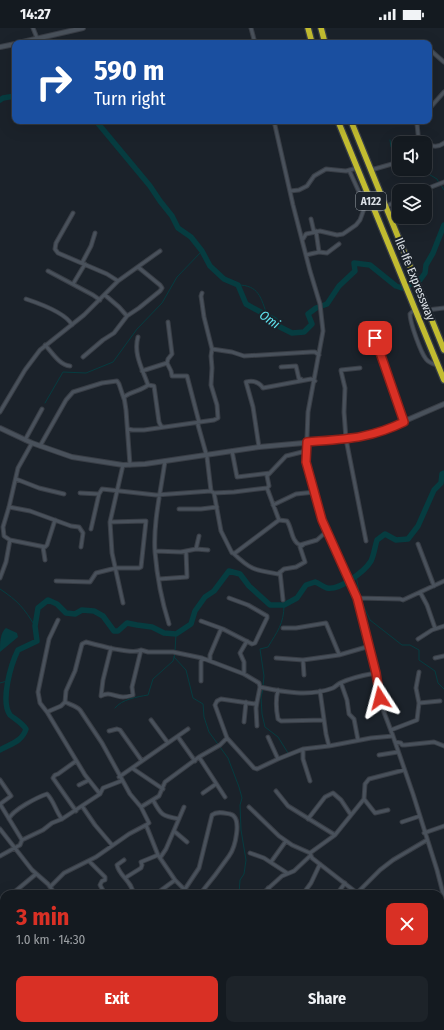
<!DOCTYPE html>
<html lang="en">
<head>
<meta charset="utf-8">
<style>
	:root { --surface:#141a20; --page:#1d2329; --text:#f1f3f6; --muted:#9da1a5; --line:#33383e; --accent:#d93025 }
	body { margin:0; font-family:"Fira Sans Condensed",sans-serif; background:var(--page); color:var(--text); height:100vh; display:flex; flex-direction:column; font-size:15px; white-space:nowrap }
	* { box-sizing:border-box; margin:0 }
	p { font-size:13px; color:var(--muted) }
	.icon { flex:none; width:22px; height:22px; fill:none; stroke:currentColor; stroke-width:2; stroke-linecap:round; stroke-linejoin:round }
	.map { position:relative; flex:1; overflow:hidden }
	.drawer { position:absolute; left:0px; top:862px; width:444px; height:140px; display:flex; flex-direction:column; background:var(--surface); border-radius:12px 12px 0 0; box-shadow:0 4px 16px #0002,0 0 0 1px var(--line) }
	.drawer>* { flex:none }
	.top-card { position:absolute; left:12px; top:12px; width:420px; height:84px; border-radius:8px; box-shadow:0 4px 16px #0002,0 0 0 1px var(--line); background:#1a4fa0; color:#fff; overflow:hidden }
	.tools { position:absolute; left:392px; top:108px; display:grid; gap:8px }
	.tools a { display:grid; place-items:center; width:40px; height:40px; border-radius:8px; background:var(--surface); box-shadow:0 4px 16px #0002,0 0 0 1px var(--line); font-size:20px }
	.pin { position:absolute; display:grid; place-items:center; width:34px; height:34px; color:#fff; margin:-17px; border-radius:8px; box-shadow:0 2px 6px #0006 }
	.me { position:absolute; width:44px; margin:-22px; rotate:351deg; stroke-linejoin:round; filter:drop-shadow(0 0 3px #0008) }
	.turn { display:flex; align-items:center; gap:14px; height:84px; padding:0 16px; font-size:18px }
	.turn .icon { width:52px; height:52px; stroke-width:2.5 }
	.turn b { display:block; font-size:28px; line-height:34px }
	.round { display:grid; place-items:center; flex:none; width:42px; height:42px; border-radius:8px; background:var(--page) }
	.head { display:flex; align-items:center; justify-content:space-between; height:68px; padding:0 16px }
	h1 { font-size:24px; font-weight:700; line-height:30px; color:var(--accent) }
	.action { display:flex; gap:8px; margin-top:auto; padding:8px 16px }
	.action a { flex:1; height:46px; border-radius:8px; background:var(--accent); color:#fff; font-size:16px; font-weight:700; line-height:46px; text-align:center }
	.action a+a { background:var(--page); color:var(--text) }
	.status { display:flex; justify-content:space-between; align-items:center; height:28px; padding:0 20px; background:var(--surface); direction:ltr }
	.status svg { height:11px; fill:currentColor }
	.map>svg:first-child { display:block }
</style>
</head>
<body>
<div class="status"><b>14:27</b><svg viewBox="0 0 49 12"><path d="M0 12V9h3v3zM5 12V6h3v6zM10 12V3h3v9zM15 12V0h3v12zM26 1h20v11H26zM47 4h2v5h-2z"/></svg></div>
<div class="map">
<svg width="444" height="1002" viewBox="0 0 444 1002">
	<rect width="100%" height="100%" fill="#1b222a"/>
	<path fill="#063c40" d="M6,600l11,5 1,4 -18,15c0,-10 0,-19 6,-24z"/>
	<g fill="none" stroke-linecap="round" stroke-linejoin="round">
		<path stroke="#063c40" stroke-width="1" d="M390,112l1,7 8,5
			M420,141l17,10 2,4
			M441,157l3,5
			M238,257c21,0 23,13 29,30
			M45,375l18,-31 23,1 27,-11 24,-33 25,-26 15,-26 25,-26
			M356,548l4,20
			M0,561c18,12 24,19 35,37
			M361,572l9,20 32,25h8l9,5v10l16,11 3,12 6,6
			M175,623l1,-17
			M174,629l12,13 7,28 10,6 1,13 5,15 19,26 11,29 3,11 -2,7 1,25 5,30 -2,14 -4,6 -1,14
			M0,655l7,-2
			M263,658l1,-10 -4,-27 8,-2c9,-15 16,-23 16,-42
			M263,661l-2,8 1,17 3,13 13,10 10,16
			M115,680c7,-9 22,-11 33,-13l5,-16 20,-18 2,-7
			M0,935l4,3"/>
		<path stroke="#063c40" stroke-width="5.5" d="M0,72l3,-2 12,-2
			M96,93l54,65 10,15 12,15 6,12 13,9 11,14 8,15 14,13 14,6 8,19 29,16 5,7 12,6 12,-1 8,-8 -4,-10 8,-6 11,-4 12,-18 16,-15 -1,-8 16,2 26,21 6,2 18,-8 5,-7 1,-8 7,-12 11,-28
			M0,722c10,-6 22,-8 26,-21 -5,-7 -10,-9 -16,-14 -10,-14 1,-51 8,-65l19,-9 -2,-15 3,-18 10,-8 9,4 9,9 9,1 7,-4 12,1 9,5 11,15h4l9,-8 10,2 15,2 12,6 12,1 15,-10 4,-13 10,-14 9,-6 15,-20 11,3 9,12 21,19h14l13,-7 9,-13 9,-3c4,1 8,5 12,6 12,3 38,-17 44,-27 3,-6 4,-15 6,-21l8,-6 11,6 12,-1 10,-13 16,-36 7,-7 1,-9 2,-1"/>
		<g stroke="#393e46" stroke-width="5">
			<path id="street" d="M33,0l4,10
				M251,0l4,15
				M429,21l15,13
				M429,81l15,-17
				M274,93l19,84 17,66 10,33 3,27 -15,81 -2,50 16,58 35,78 19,75 6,34 11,29 20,58 24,76 7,27
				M419,115l-2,-19 2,-3
				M425,116c7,2 13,4 19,-1
				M349,142l10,22 4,12 4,3
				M371,142l28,-8
				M290,163l9,-1 8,-4 7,-10 12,-7 20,2 11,-3
				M421,163l23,-9
				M375,184l24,-12
				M73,185l-17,30 -1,6 3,4 49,21 11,7
				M311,191l3,13
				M316,203l3,21
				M303,211l3,-5 14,-3 17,4 6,-1 13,-9 4,-5 4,-11 3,-2 7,1
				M306,227l13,-3 8,1 12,-9
				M82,235l9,-17 4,-13
				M48,243l45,24 7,5
				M73,256l12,-20
				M105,267l14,12 8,9
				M26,271c12,4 40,14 46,26
				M415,281l-5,5c0,9 11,39 16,45 3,4 7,5 11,6
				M427,282l17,-2
				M375,310l29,84
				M45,317c7,7 14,20 25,21
				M212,321l20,3 12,4 67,-4h4l4,3
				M83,329l20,-17 11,-7 13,-17 12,-8 21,-17 2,-3 -2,-3 -22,-18
				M167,335l4,8 1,5h15l12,46 -1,3 9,32 4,34 3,2 7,38 11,22h3l44,-33 8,1c5,7 4,20 13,24l17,-5 10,-9
				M281,339l15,-1 3,13h2
				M360,340l-19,2v1l4,17 -1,24 2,27 20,102
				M142,343l25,-8 1,-4 4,-5 -4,-32
				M148,357l6,1 5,36 2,4 2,1
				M0,384l25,-42 15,-20 44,-35 34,-34 42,-30
				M128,401l5,1h11l70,-10 4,-2 -1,-13 -6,-20 1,-17 -1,-12 1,-7 -8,-32 -3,-21 1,-3
				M25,412l17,-31
				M40,418l26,-46 7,-8 29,-9 15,-2 2,3 5,15
				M259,419l-6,-40 -7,-25c8,-2 13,0 17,6l48,-9 4,2
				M232,423l5,26 33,-4
				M165,433c-4,29 -12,62 -10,91 2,24 7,50 14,72
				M123,437l-13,57 2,31 11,50
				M130,437l-4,-55 -2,-13c8,-6 17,-6 24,-12 -5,-15 -15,-31 -10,-48
				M16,451l23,9 25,6
				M267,460l2,-2 -2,-10 19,-20 20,-5
				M80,465l19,1
				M214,465l20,-1 33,-4 12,32
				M273,477l23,-11 19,-2
				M9,479l21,4 41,15 8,1 4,6 -2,14
				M179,481h22l16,-2
				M91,501l8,-35 3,-5 54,6 55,-4
				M10,512l35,7 2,-2 8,-25
				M418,516l16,42
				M43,519l2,13
				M196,521l3,-13
				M155,523l26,1 15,-3 12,1
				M233,525c18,17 21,17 45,21l6,-5 12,-2 9,-5 -5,-15 3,-2
				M280,544l3,28
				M0,550l6,-16 4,-22 -6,-4 -1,-9 6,-20 9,-39 14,-25
				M159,551l28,-2 -1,-26
				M56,553l34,1 6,-9 20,-5h23l2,-1 5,-46 -36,1
				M420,564l7,13 8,23
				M357,570l43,1 3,1 41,-19
				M58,592l-9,19 -11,53 2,11 7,9 38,63 15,19
				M201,593l22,8 29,15 3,-1 12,-25v-2l-19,-11 -19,-7
				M283,600h13l30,-5 13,31
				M418,611l14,-9 12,-4
				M111,620l-8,32 -2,16c8,-5 14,1 22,1 4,0 7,-1 10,-2l-1,-8 9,-37
				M276,630l27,2 36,-5 31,-9
				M435,630l9,-2
				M210,632v-5l11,-26
				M303,632l1,15
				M244,646v-12l-4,-9 7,-12
				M201,653v-19l1,-4
				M341,655l6,17 2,14 5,5 4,21
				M260,659l-3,15 -2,2 -34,-5 -4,2 -2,4 12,33 27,30 3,1 21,-10 25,-10 26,-3 42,-8 22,-2
				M278,662c-3,11 -2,19 0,29l3,2 43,-1
				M320,663l6,43 3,12
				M419,675l21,-2
				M47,684l14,-6 4,-4
				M151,692l17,23
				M244,694l2,-20
				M257,698l-1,-18 1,-6
				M391,702l26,-10 2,-17 -3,-15 3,-16
				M109,703l8,-2 3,1 22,31
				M178,709l17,24
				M268,709l10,22
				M395,714l6,1 1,2h3l29,-3 10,4
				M303,721v10l7,22
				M379,727l19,-3
				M199,729l26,40
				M76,733l-18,13 -3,1 -2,3 23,33
				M132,740l56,-39
				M119,749l13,-9 31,21
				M0,752l11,16 -11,8
				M79,757l10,-5
				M276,763l12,15 47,29
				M203,765l13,-9
				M364,771l11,14 13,-3
				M153,772c8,15 9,16 26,19
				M0,776l22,36 -2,5 -20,11
				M82,778l13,19 17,20
				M141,779l18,-11 6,-14 34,-25 21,-12 7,-7
				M249,779l30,29 13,9 18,8 2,5 45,35 23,-23 13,-10 34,-20
				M9,791c3,-9 29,-22 38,-25 7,7 9,18 15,25
				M308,791l17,-22 8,-4 8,7 10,15
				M402,794l18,-6
				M0,801l32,41 16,14 7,10
				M174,803l13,11
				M424,805l20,-7
				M22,812l21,-10 9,-7 10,-4 38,-25 3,-6 18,-7
				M250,825l14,5 23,15
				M310,825l25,-18 29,-36 1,-15 4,-5 35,-9
				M160,830l6,-9 18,-42
				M124,832l-7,5c2,11 16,17 16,29
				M89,833l16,16v3l-3,1 -2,4 5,9
				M271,834l15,-21
				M125,850l16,-10 1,-3 -1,-3 17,-7
				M50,859l14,-14 32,-16 33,-23 17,-9
				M268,860l6,6
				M185,861l14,-21 13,-53c5,-4 12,-2 18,-1 13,3 5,34 -1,42 -9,13 -19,26 -29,38
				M12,866l24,-20
				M156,866l19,-14
				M189,866l-14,-14 -17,-25 -12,-30 3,-2 -8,-16 -11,-13 -28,-51 -22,-33c-4,-4 -9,-5 -15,-8l1,-11 9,-20 7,-27 4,-2c11,3 46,13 55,8l7,2h25l29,6 42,16 15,9 1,4c23,5 50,10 73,1 2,-1 5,-4 7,-5 11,-5 24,-8 36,-10
				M262,866l20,-18 12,-5 16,-15
				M303,866l8,-11 9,-19
				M337,866l8,-11
				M0,877l4,-4
				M440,924l4,-1
				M0,952l4,6
				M440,952l4,-1
				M440,959l4,15
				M0,994l4,2
				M87,998l4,4
				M115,998l1,4
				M201,998l3,4
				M303,998l6,4
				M323,998l1,4
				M426,998l5,4
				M13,1002l1,-4
				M100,1002l10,-4
				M145,1002l12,-4
				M176,1002l7,-4
				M239,1002l3,-4
				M258,1002l4,-4
				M411,1002l4,-4"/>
		</g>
		<g stroke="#393e46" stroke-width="6">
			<path id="secondary" d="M18,15l65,-15
				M0,19l15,-3
				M0,400l32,15 40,14 51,8 22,-1 114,-17 100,-9 18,-5 67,-29"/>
		</g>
		<g stroke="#393e46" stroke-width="8">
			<path id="highway" d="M308,0l4,15
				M321,0l4,15
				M338,93l106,259
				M351,93l93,229"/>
		</g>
		<use href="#street" stroke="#49515b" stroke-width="3"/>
		<use href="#secondary" stroke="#49515b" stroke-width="4"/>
		<use href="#highway" stroke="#c2bc30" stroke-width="5.5"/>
	</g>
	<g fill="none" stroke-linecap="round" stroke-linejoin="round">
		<g stroke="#8d1f18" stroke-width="10">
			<path id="route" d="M375,310l29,84c-35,17 -59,17 -97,20l-1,20 5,18 11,40 35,78 19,75 4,25"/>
		</g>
		<use href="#route" stroke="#d93025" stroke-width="7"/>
	</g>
	<g text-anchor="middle" stroke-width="4" stroke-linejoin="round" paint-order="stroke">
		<rect fill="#1b222a" stroke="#a2a8ae" stroke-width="1" x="356" y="164" width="30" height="18" rx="3"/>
		<g font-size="11" font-weight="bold" fill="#dce1e7">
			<text x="371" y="177">A122</text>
		</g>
		<g font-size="12" fill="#dce1e7" stroke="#1b222a">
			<text transform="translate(415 251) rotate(68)" y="4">Ile-Ife Expressway</text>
		</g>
		<g font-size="13" font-style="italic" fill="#5ee4ef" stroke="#1b222a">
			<text transform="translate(270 291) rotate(35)" y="5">Omi</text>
		</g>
	</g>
</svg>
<div class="tools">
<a><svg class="icon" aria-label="sound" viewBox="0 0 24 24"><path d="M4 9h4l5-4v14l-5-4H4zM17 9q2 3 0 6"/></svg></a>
<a><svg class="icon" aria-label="layers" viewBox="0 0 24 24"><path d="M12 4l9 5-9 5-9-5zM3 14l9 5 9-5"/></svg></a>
</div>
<div class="pin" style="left:375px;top:310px;background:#d93025"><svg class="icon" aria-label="arrive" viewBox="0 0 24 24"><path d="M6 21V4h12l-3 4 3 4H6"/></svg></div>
<svg class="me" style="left:380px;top:670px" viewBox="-20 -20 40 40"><path d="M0-17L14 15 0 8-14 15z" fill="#d93025" stroke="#fff" stroke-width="4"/></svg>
<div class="top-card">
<div class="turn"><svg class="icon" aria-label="right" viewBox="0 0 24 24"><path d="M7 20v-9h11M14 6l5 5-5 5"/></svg><div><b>590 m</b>Turn right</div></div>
</div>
<section class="drawer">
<div class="head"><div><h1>3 min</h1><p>1.0 km · 14:30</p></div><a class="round" style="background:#d93025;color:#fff"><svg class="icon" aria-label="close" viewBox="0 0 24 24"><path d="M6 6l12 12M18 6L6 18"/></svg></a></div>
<div class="action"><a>Exit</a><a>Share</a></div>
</section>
</div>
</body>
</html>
